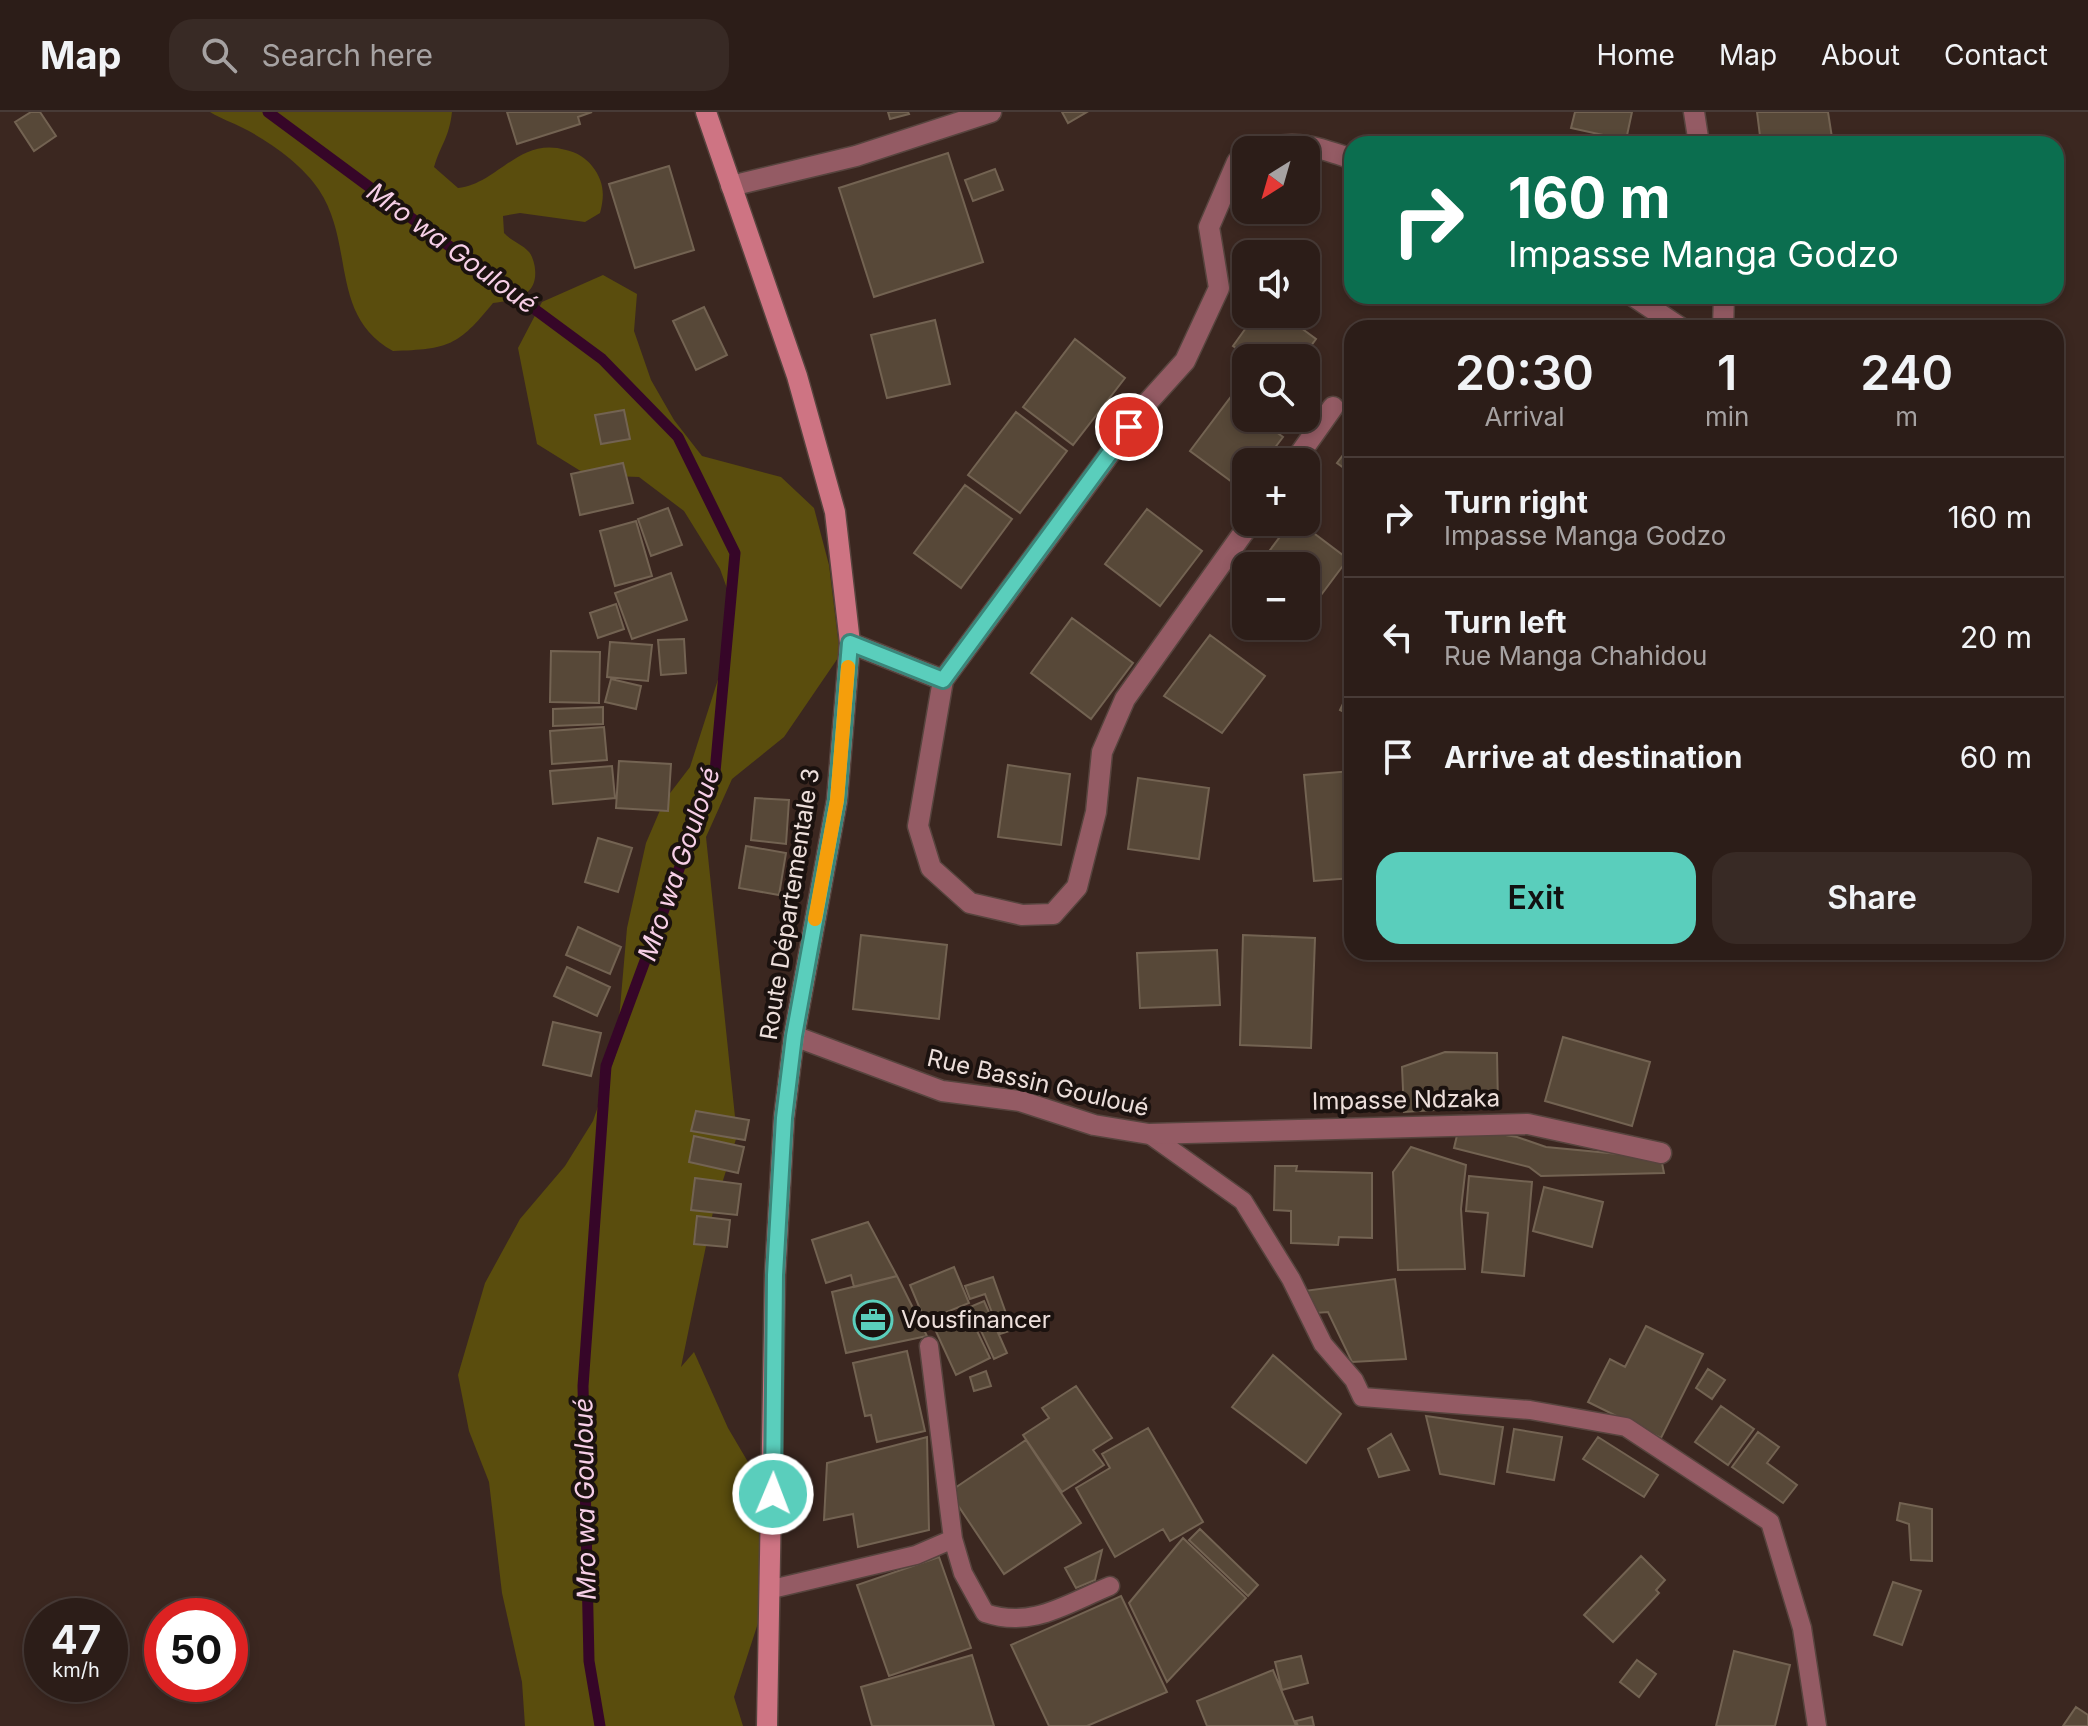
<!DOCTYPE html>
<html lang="en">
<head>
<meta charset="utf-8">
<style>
	:root { --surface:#2c1d18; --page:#382a25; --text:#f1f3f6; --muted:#a6a2a2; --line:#483b37; --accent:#5acebc }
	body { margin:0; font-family:Inter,sans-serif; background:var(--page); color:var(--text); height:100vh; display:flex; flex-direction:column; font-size:30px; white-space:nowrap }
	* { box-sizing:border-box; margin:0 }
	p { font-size:26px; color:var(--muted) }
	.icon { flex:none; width:44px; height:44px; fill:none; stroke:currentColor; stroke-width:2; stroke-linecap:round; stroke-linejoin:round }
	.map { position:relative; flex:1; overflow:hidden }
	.details { position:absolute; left:1344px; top:208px; width:720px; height:640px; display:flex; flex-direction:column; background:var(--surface); border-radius:24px; box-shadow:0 4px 12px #0003,0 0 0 2px var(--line) }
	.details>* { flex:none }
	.hud { position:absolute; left:1344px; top:24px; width:720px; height:168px; border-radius:24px; box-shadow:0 4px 12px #0003,0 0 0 2px var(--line); background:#0b6e4f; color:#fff; overflow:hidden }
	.needle { width:52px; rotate:217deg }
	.tools { position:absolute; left:1232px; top:24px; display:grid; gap:16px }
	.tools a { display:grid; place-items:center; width:88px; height:88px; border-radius:16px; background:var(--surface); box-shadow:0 4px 12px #0003,0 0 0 2px var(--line); font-size:40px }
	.speed { position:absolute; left:24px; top:1486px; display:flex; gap:16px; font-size:40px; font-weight:700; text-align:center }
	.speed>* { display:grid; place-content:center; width:104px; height:104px; border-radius:50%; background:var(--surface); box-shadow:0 4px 12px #0003,0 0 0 2px var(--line); line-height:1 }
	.speed small { font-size:20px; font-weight:400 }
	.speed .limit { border:12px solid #d22; background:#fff; color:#111 }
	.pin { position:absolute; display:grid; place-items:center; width:68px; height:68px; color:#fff; margin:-34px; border:4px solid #fff; border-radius:50%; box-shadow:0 2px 8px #0007 }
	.me { position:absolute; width:88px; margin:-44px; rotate:1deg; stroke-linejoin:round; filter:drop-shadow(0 0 6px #0008) }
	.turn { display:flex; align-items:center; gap:28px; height:168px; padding:0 32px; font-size:36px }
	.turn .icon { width:104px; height:104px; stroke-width:2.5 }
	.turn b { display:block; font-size:56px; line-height:68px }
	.eta { display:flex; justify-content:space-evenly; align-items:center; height:136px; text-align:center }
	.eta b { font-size:48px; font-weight:600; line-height:56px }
	.button { display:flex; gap:16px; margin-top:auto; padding:16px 32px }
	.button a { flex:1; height:92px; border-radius:24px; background:var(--accent); color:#111; font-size:32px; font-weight:600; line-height:92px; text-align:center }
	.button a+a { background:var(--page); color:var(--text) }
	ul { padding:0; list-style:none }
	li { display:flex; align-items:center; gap:24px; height:120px; padding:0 32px; border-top:2px solid var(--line) }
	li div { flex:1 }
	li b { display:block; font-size:30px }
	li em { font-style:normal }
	header { display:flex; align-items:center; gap:48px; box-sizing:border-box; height:112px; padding:0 40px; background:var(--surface); border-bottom:2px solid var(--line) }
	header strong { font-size:38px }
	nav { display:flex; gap:44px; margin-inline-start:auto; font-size:28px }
	.search { width:560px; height:72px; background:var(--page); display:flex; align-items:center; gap:20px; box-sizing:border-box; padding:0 28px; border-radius:24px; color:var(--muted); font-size:30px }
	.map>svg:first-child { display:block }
</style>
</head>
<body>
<header>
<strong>Map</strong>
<div class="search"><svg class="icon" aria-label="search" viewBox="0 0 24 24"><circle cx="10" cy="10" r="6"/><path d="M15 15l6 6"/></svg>Search here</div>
<nav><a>Home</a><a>Map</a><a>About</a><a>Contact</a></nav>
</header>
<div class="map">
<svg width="2088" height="1614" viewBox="0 0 2088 1614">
	<rect width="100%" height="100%" fill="#3b2720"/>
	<path fill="#5a4d0d" d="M210,0h242c-3,26 -11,32 -18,55l24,21c40,-4 61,-52 108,-38 10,2 20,8 26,16 12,15 13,29 8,47l-15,9 -65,-9 -17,3 1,17c7,8 18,11 25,19 3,3 6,13 6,17 3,27 -21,32 -42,34 -35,43 -44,46 -100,48 -64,-35 -38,-107 -74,-161 -16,-25 -50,-49 -76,-62 -11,-6 -22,-9 -33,-16z
		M603,163l34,19 -3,37 17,49 23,40 28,36 79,21 33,31 15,57 11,90 -56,82 -52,42 -26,58 31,299 -24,76 -32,155 13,-15 34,76 30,51 16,67 -15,74 -25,77 9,29h-218l-3,-44 -20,-89 -13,-111 -20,-51 -11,-56 27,-92 35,-64 45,-53 28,-45 23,-67 11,-126 19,-85 18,-42 26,-34 32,-100 11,-62 -13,-36 -36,-58 -45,-34 -52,-2 -50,-31 -19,-96 24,-46z"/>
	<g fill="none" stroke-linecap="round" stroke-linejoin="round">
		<path stroke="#360628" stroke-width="11" d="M268,0l334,247 76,78 57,116 -20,219 -109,294 -23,320 6,275 11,65"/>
	</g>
	<path fill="#574838" stroke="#736352" stroke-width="2" d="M31,0h9l16,24 -22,15 -19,-29z
		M507,0h85l-14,5 2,7 -63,20z
		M888,0h20l1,2 -19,5z
		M1062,0h25l-19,11z
		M1575,0h57l-6,28 -55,-12z
		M1757,0h71l5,32h-72z
		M948,41l35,109 -109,35 -35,-109z
		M669,54l25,84 -59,18 -26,-84z
		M995,57l8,21 -30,11 -8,-21z
		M704,195l23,48 -31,15 -23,-49z
		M1256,202h26l34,25 -14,19h-52l-17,-12z
		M935,208l15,64 -63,14 -16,-63z
		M1075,227l50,39 -52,67 -50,-38z
		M1230,286l16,12v8h11l26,19 -19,25h-18v24l-3,4 -53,-39z
		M624,298l6,29 -29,5 -6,-29z
		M1016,300l51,39 -47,62 -52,-38z
		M1352,331v31l-15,-11z
		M623,351l10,40 -53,12 -9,-41z
		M965,373l47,34 -51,69 -47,-35z
		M668,396l14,37 -31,11 -13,-37z
		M1147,397l55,42 -42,55 -55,-42z
		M636,409l16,55 -37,10 -15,-55z
		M1291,410h8l49,37 -42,56v-49h-48z
		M671,461l16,47 -55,19 -17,-46z
		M616,492l8,25 -26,9 -8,-25z
		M1072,506l61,45 -42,56 -60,-46z
		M1210,523l55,41 -43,57 -58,-37z
		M684,527l2,34 -25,2 -3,-35z
		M610,530l42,3 -4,36 -41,-4z
		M551,539l49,1 -1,51 -49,-1z
		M611,567l30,7 -5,23 -31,-7z
		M1352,573v31l-12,-6z
		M603,595v17l-50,2v-17z
		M604,615l3,33 -55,4 -2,-33z
		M619,649l52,3 -3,47 -52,-3z
		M1008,653l62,9 -9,71 -63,-8z
		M612,654l3,32 -62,6 -3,-33z
		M1352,659v107l-38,3 -10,-106z
		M1138,666l71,10 -10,71 -71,-10z
		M755,686l34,2 -3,44 -35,-4z
		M598,726l34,10 -14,44 -33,-10z
		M746,734l40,7 -7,42 -40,-7z
		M578,815l43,20 -11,27 -44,-19z
		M861,823l86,10 -8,74 -86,-10z
		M1243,823l72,3 -4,110 -71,-3z
		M1217,838l3,55 -80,3 -3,-55z
		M567,855l43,20 -13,29 -43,-20z
		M553,910l48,11 -10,43 -48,-11z
		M1563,925l87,25 -18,64 -87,-25z
		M1445,940l52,1 1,53 -94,6 -2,-45z
		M696,999l53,9 -4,20 -54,-9z
		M1459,1015l58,10 29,10 115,11 3,15 -123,3 -12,-9 -75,-19z
		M694,1024l50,11 -6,26 -49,-11z
		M1411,1035l55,18 -5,44 4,60 -67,1 -5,-98z
		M1275,1054h22l-1,5 76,2v65l-33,-1 -1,8 -47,-2v-32l-17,-1z
		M1469,1064l63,6 -8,94 -42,-4 6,-59 -22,-2z
		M695,1066l46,6 -4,31 -46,-5z
		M1544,1075l59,15 -11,45 -59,-16z
		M697,1104l33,4 -3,27 -33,-3z
		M868,1110l29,54 -43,11 -3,-12 -25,8 -14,-43z
		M954,1155l15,36 -44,18 -15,-36z
		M897,1164l30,60 -81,17 -14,-61z
		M993,1165l19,53 -12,4 -15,-40 -15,5 -5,-13z
		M1395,1167l11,80 -54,3 -24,-50 -13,1 -11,-22z
		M984,1189l23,52 -13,6 -24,-52z
		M967,1198l23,48 -34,17 -23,-50z
		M1646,1214l57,28 -42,84 -73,-36 22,-43 15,8z
		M907,1239l18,80 -48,11 -6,-27 -6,1 -12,-53z
		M1273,1243l68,59 -35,49 -74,-56z
		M1708,1257l17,11 -13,19 -16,-11z
		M986,1259l5,15 -17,5 -4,-14z
		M1076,1274l36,52 -19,12 11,15 -42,27 -39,-57 26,-17 -7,-10z
		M1721,1294l33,23 -26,36 -33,-23z
		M1426,1304l77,11 -9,57 -54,-10z
		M1148,1316l55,94 -33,19 -7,-12 -48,28 -39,-69 34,-20 -8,-14z
		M1514,1317l48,8 -8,43 -47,-8z
		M1758,1320l21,15 -12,16 30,22 -14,18 -51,-36z
		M1391,1322l18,36 -30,7 -11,-28z
		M927,1325l2,93 -71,17 -5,-33 -29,6 3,-57z
		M1598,1325l60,38 -14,22 -61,-38z
		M1026,1328l55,83 -77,51 -55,-82z
		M1900,1391l32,6v52l-21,-1 -2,-36 -12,-4z
		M1200,1417l58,56 -10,11 -59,-56z
		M1183,1426l63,60 -79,84 -38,-79z
		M1102,1438l-7,30 -19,8 -11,-20z
		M1641,1444l24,24 -9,10 3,3 -46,49 -29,-27z
		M939,1445l32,91 -82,28 -32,-91z
		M1893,1470l28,9 -19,54 -28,-10z
		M1121,1484l46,96 -80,34h-38l-38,-81z
		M1734,1539l56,14 -15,61h-59z
		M972,1543l22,71h-122l-11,-39z
		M1301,1544l7,27 -26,7 -7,-28z
		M1637,1548l19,14 -17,23 -19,-15z
		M1273,1558l23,56h-89l-10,-25z
		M2076,1595l12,8v11h-25z
		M1312,1605l2,9h-16l-2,-5z"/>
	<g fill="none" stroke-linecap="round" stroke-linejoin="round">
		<g stroke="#57443e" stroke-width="21">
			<path id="lane" d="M1149,1022l94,67 48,78 32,65 31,36 8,17 168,13 96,17 144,95 32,106 15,98
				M953,1427l10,34 22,40c47,16 81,-9 125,-27
				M772,1477l144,-34 37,-16 -24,-193"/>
		</g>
		<g stroke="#57443e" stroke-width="23">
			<path id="street" d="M1694,0l5,32
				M1265,38c28,-12 59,-1 87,9
				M731,74l125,-30 135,-44
				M1633,184l48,32
				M1723,216l1,-32
				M1294,350l39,-55
				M850,531l93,37 -25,146 13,42 39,35 52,12 31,-1 24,-27 19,-75 6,-60 23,-53 126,-177
				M943,568l205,-278 37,-41 34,-73 -10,-61 28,-65 9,-4
				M794,924l148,55 78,10 74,24 55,9 379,-10 133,29"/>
		</g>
		<g stroke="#57443e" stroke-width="23">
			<path id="secondary" d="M706,0l91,264 38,136 15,131 -13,157 -43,236 -10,82 -9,157 -8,451"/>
		</g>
		<use href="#lane" stroke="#945b64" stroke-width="18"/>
		<use href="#street" stroke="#945b64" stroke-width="20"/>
		<use href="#secondary" stroke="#ce7483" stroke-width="20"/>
	</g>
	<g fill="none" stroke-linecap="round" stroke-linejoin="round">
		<g stroke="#3a867a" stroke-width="20">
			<path id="route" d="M773,1382l2,-219 9,-157 10,-82 43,-236 13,-157 93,37 186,-253"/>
		</g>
		<use href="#route" stroke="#5acebc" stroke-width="14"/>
		<path stroke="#f59e0b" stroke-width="14" d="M815,807l22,-119 11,-133"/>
	</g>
	<defs>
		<g id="office-ring" transform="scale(2)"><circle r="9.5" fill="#1b120f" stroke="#5acebc" stroke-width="1.5"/><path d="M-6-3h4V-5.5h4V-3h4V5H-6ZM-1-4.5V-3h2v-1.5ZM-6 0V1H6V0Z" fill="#5acebc"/></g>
	</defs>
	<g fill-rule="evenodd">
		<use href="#office-ring" x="873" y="1208"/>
	</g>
	<g text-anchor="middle" stroke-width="8" stroke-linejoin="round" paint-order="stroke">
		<g font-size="24" fill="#eddfdb" stroke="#1b120f">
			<text transform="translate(790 792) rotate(-81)" y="8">Route Départementale 3</text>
			<text transform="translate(1038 971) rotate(13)" y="8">Rue Bassin Gouloué</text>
			<text transform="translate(1406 988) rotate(-1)" y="8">Impasse Ndzaka</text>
		</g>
		<g font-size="24" fill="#eddfdb" stroke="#1b120f" text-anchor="start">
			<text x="901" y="1216">Vousfinancer</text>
		</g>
		<g font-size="26" font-style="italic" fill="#f7cfe7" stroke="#1b120f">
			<text transform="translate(452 136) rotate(36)" y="9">Mro wa Gouloué</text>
			<text transform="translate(679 752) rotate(-71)" y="9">Mro wa Gouloué</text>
			<text transform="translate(585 1387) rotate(-91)" y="9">Mro wa Gouloué</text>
		</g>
	</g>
</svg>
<div class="tools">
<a><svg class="needle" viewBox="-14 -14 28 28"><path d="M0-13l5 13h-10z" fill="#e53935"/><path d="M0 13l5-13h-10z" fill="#a6a2a2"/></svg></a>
<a><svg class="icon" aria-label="sound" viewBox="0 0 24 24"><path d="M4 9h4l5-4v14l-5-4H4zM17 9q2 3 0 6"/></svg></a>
<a><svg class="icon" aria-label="search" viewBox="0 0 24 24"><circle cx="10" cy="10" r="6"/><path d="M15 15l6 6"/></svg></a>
<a>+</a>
<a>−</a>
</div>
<div class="speed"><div>47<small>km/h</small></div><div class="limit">50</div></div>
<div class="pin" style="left:1129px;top:315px;background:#d93025"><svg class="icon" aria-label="arrive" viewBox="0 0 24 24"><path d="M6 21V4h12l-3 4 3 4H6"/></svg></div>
<svg class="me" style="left:773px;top:1382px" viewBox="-20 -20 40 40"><circle r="17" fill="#5acebc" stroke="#fff" stroke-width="3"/><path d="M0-11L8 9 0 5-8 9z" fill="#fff"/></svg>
<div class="hud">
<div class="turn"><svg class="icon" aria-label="right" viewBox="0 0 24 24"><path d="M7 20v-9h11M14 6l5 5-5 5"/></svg><div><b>160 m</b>Impasse Manga Godzo</div></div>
</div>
<section class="details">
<div class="eta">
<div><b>20:30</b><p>Arrival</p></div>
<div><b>1</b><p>min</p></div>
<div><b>240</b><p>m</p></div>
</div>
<ul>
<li><svg class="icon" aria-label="right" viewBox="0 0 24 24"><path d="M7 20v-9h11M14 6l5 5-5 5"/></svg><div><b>Turn right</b><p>Impasse Manga Godzo</p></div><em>160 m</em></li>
<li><svg class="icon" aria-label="left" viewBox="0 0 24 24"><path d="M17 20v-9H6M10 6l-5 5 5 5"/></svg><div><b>Turn left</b><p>Rue Manga Chahidou</p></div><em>20 m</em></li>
<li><svg class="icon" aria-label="arrive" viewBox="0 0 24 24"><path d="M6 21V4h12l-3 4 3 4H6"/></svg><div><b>Arrive at destination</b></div><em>60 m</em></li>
</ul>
<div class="button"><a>Exit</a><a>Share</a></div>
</section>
</div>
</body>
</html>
